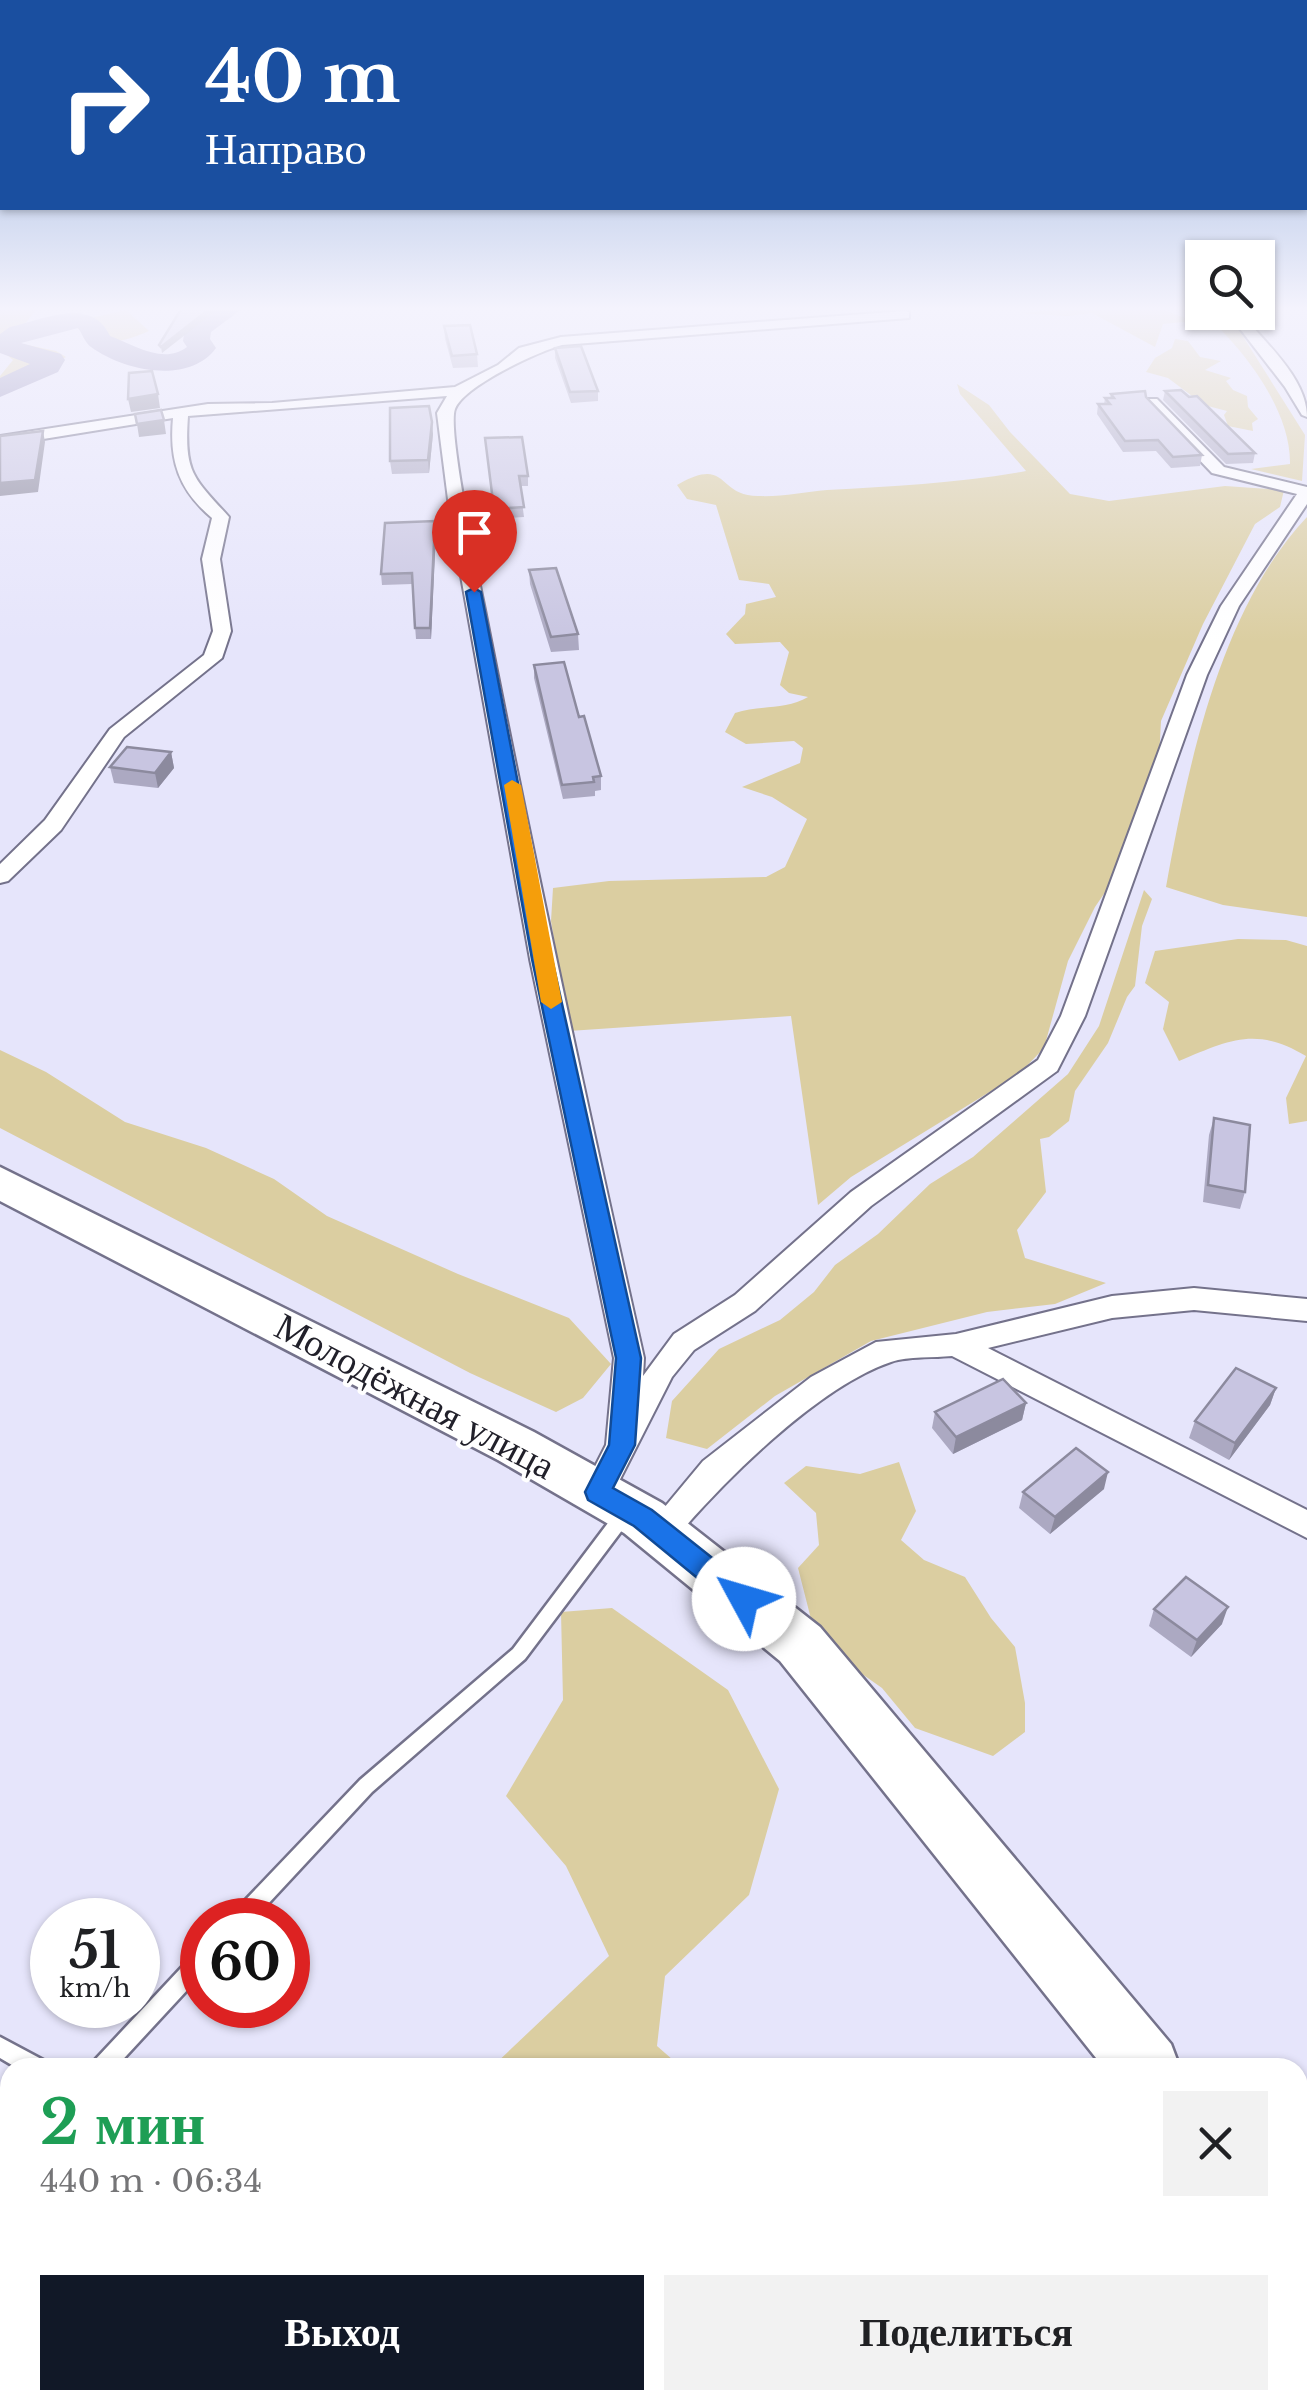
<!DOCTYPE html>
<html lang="ru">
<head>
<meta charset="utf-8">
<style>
	:root { --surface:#fff; --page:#f2f2f2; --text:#202124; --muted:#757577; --accent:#111827 }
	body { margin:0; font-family:"Libre Baskerville",serif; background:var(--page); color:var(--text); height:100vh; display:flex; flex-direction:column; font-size:38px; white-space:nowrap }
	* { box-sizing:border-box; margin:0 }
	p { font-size:32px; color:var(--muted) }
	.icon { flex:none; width:55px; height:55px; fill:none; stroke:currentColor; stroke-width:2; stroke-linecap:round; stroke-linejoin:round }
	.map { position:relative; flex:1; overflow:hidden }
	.drawer { position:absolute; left:0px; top:2058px; width:1308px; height:352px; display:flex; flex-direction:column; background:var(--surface); border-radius:30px 30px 0 0; box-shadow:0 2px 8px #0004 }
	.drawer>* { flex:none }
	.hud { position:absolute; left:0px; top:0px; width:1308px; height:210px; box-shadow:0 2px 8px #0004; background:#1a4fa0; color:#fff; overflow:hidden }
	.fabs { position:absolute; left:1185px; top:240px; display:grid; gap:20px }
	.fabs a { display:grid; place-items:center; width:90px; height:90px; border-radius:0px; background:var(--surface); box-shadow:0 2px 8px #0004; font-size:50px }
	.speed { position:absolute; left:30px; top:1898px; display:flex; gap:20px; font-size:50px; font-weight:700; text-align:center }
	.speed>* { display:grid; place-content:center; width:130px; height:130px; border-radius:50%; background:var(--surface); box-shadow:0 2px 8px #0004; line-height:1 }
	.speed small { font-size:25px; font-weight:400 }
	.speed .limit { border:15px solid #d22; background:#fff; color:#111 }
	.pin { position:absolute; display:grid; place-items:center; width:85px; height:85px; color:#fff; margin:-102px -42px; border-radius:50% 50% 50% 0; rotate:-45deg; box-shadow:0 0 10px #0007 }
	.pin .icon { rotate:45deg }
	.me { position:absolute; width:110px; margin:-55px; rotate:309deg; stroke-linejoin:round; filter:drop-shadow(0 0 8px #0008) }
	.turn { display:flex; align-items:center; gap:35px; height:210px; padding:0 40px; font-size:45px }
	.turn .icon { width:130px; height:130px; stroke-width:2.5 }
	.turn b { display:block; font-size:70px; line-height:85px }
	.round { display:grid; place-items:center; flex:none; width:105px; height:105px; border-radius:0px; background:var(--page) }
	.overview { display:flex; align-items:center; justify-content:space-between; height:170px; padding:0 40px }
	h1 { font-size:60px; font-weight:700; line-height:75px; color:#1e9e55 }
	.primary-button { display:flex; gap:20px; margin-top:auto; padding:20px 40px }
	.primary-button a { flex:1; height:115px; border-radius:0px; background:var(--accent); color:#fff; font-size:40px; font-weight:700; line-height:115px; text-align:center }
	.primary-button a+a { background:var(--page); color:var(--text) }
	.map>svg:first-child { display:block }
</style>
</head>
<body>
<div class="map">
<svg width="1307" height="2408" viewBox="0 0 1307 2408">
	<rect width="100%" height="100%" fill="#e6e5fb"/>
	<path fill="#dbcea1" d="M0,306h39l-21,27 -14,7 52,11 10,6 -66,38v-19l13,-16 -13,-11z
		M1100,306h54l39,15 -30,3 -8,23 -63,-34 -25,3 -47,-3z
		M126,310l23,21c-31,14 -52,16 -78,-8l10,-8 14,2z
		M1204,313h18l15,14 68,108 -3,46 -51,-12 39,-5c1,-55 -47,-115 -86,-151z
		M1175,339l13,2 12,16 21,4 -16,9 26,8 -5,3 7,9 14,6 1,11 10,12 -6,4 1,8 -25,-5 -4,-11 3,-4 -23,-6 -36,-27 -22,-6 9,-14 17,-10z
		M957,384l32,21 21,27 60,62 39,7 116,-15 59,4 -4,17 -25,17 -52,100 -42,97 -2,38 -32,101 -32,47 -27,54 -24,87 -25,26 -168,103 -33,28 -27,-189 -222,15 -18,-110 2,-33 56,-7 157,-4 19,-10 22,-48 -35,-22 -30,-10 58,-24 3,-15 -9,-7 -48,3 -21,-12 10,-19c24,-8 51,-3 73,-16l-19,-4 -9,-8 9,-33 -9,-10 -45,2 -9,-10 19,-20 1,-10 30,-7 -7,-13 -30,-4 -23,-75 -29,-6 -10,-14c52,-30 39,11 81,11 24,1 46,-4 69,-6 67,-4 133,-7 199,-19l-66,-77z
		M1307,517v400l-84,-12 -57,-18c22,-121 54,-278 141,-370z
		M1144,890l8,9 -10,27 -7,60 -8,11 -19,46 -33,48 -6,30 -20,16 -9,2 6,53 -29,38 8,28 81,25 -51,21 -68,8 -116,29 -96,55 -68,53 -41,-11 6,-37 47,-52 61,-29 34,-28 21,-27 43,-31 52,-50 43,-27 95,-83 31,-48z
		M1238,939l48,1 21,6v175l-18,3 -3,-26 20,-42c-50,-30 -77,-16 -127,5l-16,-32 6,-27 -24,-19 10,-32z
		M0,1050l46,22 79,50 81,26 68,31 53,37 131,58 111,44 42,46 -28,34 -27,14 -86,-39 -470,-245z
		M899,1462l17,49 -15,29 23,20 41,17 26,41 24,29 10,56v29l-32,24 -78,-28 -33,-40 -37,-26 -34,-43 -13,-51 21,-23 -3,-32 -32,-30 22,-17 54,8z
		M612,1608l116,82 51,99 -30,106 -84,81 -8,70 24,21h-189l117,-111 -43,-90 -60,-70 57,-96 -2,-88z"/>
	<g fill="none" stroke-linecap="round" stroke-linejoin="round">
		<path fill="#918db8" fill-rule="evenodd" d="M208,306h38l-35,26 -1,7 6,9c-27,37 -92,23 -125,-1 -6,-4 -9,-14 -13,-19l-57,15 40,11 4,6 -7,12 -58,25v-19l30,-14 -30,-11v-19l10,-7c34,-8 82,-31 100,9 24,9 54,29 77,11l-4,-6 2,-13 16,-11z"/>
		<g stroke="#74728b" stroke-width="5">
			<path id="service" d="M623,1509l6,2 2,5 -2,5 -104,138 -153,133 -119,128h-23l3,-7 127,-133 153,-131 104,-138z
				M202,1950v24l-87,94h-24l3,-7 101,-108z
				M0,2037l45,24 3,7h-31l-17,-10z"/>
		</g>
		<g stroke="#74728b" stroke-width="4">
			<path id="minor" d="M904,311l5,1v6l-347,27c-25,7 -98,41 -107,64 -8,21 24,171 30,201 49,251 103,499 159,748l-1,18 31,-42 61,-39 116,-103 187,-132 23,-44 126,-341 34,-69 76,-112 -85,-21 -65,-68v-6h10l67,68 83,20v17l-68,102 -32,69 -122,341 -28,55 -186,135 -116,105 -61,39 -22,27 -63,124 -11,4 -11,-4 -5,-9 24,-47 8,-87 -84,-399 -80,-444 -13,-102 10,-17 -259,20c-4,57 5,61 41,101l-9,42 11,72 -9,27 -98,79 -63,93 -53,51 -8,2v-19l45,-44 65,-91 94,-74 9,-24 -11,-72 10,-41c-33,-28 -43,-57 -39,-100l-173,28v-10l208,-32 64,-1 183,-16 43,-22 21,-17 42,-11z
				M1227,312h13c24,30 67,66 67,105l-5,-2 -17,-28z
				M1194,1288l113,11v22l-113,-11 -82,8 -124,30 319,162v28l-355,-182c-19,2 -43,0 -61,6 -74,25 -169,121 -219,180l-12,3 -12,-3 -4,-10 59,-71 108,-84 65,-35 80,-8 156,-38z"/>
		</g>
		<g stroke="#74728b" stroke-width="5">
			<path id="primary" d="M0,1167l534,265 128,71 158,124 351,417 9,24h-76l-324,-407 -156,-128 -126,-73 -498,-259z
				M1298,2215l9,4v79l-9,-4z"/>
		</g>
		<use href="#service" fill="#fff" fill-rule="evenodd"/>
		<use href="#minor" fill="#fff" fill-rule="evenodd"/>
		<use href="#primary" fill="#fff" fill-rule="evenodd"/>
	</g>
	<path fill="#aca9c2" d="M444,326l33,28 1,13 -25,1 -8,-29z
		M555,348l43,43v10l-27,2 -16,-45z
		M1165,391l90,62 -2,10 -27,1 -63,-64z
		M1111,394l35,3 56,58 -2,11 -29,2 -15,-17 -33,1 -26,-38 1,-10h6l1,-6h5z
		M433,434l-4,39 -37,1 -2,-13z
		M486,448l42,28v10h-8l4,31 -29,2z
		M435,521l1,11 -5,107h-15l-4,-55 -30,1 -1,-11z
		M529,570l49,64 1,16 -28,2 -21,-68z
		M534,665l45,52 22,59v14l-6,1v5l-32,3 -29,-121z
		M171,752l3,16 -16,20 -44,-5 -4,-16z
		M1214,1118l31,74 -5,17 -37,-7 6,-67z
		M1276,1388l-6,17 -41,55 -40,-22 6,-17z
		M1026,1403l-4,17 -69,34 -21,-26 3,-16z
		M1104,1489l-54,45 -31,-26 4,-16z
		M1154,1609l68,15 -31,33 -42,-31z
		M1108,2400h126l6,8h-125z"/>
	<path fill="#8c8a9e" d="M213,306h9l-60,47 -1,-6z
		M158,394l2,14 -29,4 -3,-13z
		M164,420l2,14 -27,3 -2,-13z
		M432,422l1,12 -4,39 -1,-13z
		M43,431l2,11 -7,50 -38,4v-13z
		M435,521l1,11 -5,107 -1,-11z
		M171,752l3,16 -16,20 -3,-15z
		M1276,1388l-6,17 -41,55 6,-17z
		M1026,1403l-4,17 -69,34 3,-17z
		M1108,1472l-4,17 -54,45 5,-17z
		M1228,1607l-6,17 -31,33 6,-17z"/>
	<path fill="#c8c5e1" stroke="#8c8a9e" stroke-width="2.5" d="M183,306h30l-52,41 -2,-2z
		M470,325l7,29 -25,2 -8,-30z
		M581,346l17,45 -28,1 -15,-44z
		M152,371l6,23 -30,5 1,-26z
		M1181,390l8,7 8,-1 58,57 -27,1 -63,-63z
		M1145,391l1,6 56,58 -29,2 -15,-17 -33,1 -27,-37h12l-5,-6h9l-3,-4z
		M429,406l3,16 -4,38 -38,1v-53z
		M161,410l3,10 -27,4 -2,-10z
		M43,431l-8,49 -35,3v-47z
		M522,437l6,39h-9l5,31 -30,2 -9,-71z
		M435,521l-5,107h-15l-3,-55 -31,1 4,-51z
		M556,568l22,66 -27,3 -22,-67z
		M564,662l15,55 5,-1 17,60 -8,1 1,5 -32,3 -28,-120z
		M127,747l44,5 -16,21 -45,-6z
		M1214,1118l36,7 -5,67 -37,-7z
		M1236,1368l40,20 -41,55 -40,-22z
		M1003,1379l23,24 -70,34 -21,-25z
		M1076,1448l32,24 -53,45 -32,-25z
		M1186,1577l42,30 -31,33 -43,-31z
		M1131,2400h103l6,8h-103z"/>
	<linearGradient id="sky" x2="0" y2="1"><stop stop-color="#85a4d5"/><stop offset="0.48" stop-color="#f4f3fd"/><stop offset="1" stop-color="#f4f3fd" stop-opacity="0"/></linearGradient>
	<rect width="1307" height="643" fill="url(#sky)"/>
	<path fill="#1a73e8" stroke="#114b97" stroke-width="2.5" d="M474,588l7,4 71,367 89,399 -6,87 -22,43 39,22 102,81 4,8 -4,9 -10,3 -10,-3 -100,-82 -46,-26 -3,-8 24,-47 7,-87 -84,-399 -66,-367z"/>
	<path fill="#f59e0b" d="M512,780l9,5 41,217 -11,7 -10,-7 -37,-217z"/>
	<g text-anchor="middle" stroke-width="8" stroke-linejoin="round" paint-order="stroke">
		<g font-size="38" fill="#21202a" stroke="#fff">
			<text transform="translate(415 1396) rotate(28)" y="13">Молодёжная улица</text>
		</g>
	</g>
</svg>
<div class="fabs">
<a><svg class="icon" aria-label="search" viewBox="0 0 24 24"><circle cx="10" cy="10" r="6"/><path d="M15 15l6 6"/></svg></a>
</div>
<div class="speed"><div>51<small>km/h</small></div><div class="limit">60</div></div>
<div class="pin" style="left:474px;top:592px;background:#d93025"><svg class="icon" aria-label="arrive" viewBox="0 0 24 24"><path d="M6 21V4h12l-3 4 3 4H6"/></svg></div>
<svg class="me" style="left:744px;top:1599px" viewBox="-20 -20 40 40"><circle r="19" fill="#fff"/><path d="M0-13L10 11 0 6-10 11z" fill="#1a73e8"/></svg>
<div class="hud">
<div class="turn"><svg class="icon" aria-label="right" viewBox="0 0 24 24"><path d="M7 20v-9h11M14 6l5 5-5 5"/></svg><div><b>40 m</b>Направо</div></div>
</div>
<section class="drawer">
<div class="overview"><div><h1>2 мин</h1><p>440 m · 06:34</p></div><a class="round"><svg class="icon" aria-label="close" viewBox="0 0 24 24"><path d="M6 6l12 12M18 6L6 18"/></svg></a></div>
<div class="primary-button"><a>Выход</a><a>Поделиться</a></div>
</section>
</div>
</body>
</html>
